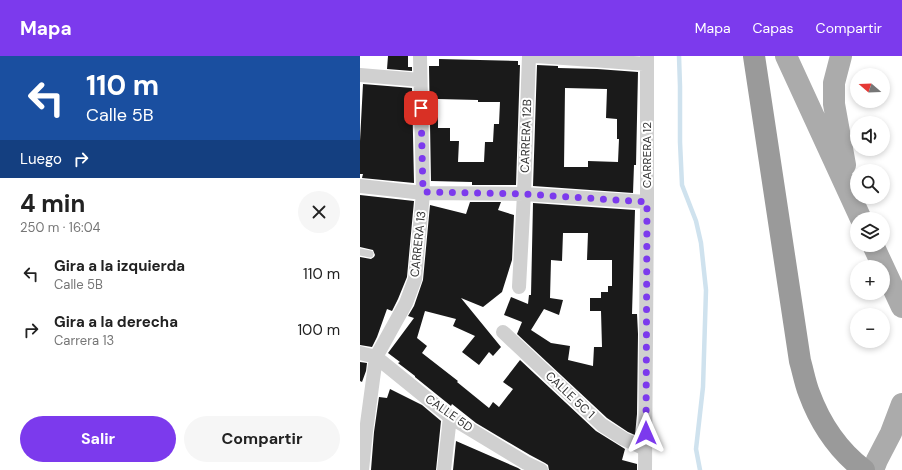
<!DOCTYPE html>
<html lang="es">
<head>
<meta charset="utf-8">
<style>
	:root { --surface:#fff; --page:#f6f6f6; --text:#222; --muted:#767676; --accent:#7c3aed }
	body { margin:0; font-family:"DM Sans",sans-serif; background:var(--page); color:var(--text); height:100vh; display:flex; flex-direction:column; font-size:15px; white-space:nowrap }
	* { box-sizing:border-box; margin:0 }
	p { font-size:13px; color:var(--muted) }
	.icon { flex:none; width:22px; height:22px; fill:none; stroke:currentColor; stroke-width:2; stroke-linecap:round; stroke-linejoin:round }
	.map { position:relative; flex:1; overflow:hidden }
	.drawer { display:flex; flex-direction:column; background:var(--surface); width:360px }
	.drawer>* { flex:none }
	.guide { background:#1a4fa0; color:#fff; overflow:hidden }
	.needle { width:26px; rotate:289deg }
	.tools { position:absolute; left:490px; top:12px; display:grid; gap:8px }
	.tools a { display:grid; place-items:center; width:40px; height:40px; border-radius:50%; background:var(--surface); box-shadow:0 2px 6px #0003; font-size:20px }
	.pin { position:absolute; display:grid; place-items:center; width:34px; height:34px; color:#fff; margin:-17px; border-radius:8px; box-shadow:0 2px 6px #0006 }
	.me { position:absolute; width:44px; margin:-22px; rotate:0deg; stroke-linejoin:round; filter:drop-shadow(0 0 3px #0008) }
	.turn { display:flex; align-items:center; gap:14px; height:84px; padding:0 20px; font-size:18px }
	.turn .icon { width:52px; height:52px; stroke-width:2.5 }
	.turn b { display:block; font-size:28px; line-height:34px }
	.then { display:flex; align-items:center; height:38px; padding:0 20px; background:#0003; gap:8px; font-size:15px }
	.round { display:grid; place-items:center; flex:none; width:42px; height:42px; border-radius:21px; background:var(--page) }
	.overview { display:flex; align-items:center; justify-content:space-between; height:68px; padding:0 20px }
	h1 { font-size:24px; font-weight:700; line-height:30px }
	.cta { display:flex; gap:8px; margin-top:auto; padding:8px 20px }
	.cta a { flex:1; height:46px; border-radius:24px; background:var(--accent); color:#fff; font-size:16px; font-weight:700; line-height:46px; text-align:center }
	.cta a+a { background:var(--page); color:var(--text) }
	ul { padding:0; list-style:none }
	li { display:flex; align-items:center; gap:12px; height:56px; padding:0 20px }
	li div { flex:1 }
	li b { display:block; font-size:15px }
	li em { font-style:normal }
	header { display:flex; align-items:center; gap:24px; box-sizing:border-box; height:56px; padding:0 20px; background:var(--accent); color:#fff }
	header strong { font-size:19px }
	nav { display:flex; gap:22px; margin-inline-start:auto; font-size:14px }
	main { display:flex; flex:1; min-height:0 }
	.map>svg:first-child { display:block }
</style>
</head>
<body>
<header>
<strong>Mapa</strong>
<nav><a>Mapa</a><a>Capas</a><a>Compartir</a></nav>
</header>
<main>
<section class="drawer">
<div class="guide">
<div class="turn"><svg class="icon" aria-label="left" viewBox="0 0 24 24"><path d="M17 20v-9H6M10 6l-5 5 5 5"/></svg><div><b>110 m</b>Calle 5B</div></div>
<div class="then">Luego<svg class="icon" aria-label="right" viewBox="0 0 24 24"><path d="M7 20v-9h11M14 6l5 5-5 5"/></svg></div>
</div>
<div class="overview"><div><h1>4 min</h1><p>250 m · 16:04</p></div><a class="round"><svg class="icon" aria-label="close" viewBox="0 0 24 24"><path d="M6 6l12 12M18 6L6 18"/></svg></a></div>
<ul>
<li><svg class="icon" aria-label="left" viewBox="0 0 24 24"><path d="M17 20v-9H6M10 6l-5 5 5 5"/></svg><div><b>Gira a la izquierda</b><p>Calle 5B</p></div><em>110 m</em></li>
<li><svg class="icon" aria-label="right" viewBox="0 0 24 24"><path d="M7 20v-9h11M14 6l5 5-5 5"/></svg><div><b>Gira a la derecha</b><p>Carrera 13</p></div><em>100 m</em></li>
</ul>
<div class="cta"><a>Salir</a><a>Compartir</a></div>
</section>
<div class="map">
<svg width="542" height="414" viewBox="0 0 542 414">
	<rect width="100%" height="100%" fill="#fff"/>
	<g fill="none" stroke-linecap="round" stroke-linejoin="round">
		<path stroke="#cfe2ee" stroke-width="4.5" d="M319,0l1,30v56l2,43 14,36 5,22 5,47 -3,97 -7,62 4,21"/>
	</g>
	<path fill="#1a1a1a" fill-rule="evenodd" d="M28,0h20v11h4v4l-25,-2z
		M79,3l79,2v4h2l-4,120h-44v-3l-41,-1 -2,-115h10zM78,43l40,1v2h22l-1,22h-5l-1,18h-8l-1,20h-26l1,-21h-9v-13h-12z
		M177,9l21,1v2l39,1 41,3 -2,93h-2l-1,28 -100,-7zM205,32l42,1 -1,29 11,1v20h2l-1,23 -30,-1v6h-24z
		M3,28l49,4 2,95 -52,-5 1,-4h-3v-33z
		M0,139l54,6 -7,76 -9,22 -6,12 -5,-2 -10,28 -5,10 -12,-2v-88l11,2 3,-2 1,-2 -2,-5 -13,-3z
		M110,146h31l-3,8 16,5 -2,45 -10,32 -19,15 -22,-9 40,49 -8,9 -4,-4 -10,13 -17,-13 13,-16 -22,-10 3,-7 -31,-8 -8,27 10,8 -5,7 36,28 -1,1 32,26 4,-6 6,5 14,-18 -10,-7 17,-22 76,71 29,18 -3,11 15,4v6h-88l-1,-5 -3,-2 -15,-8 -54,-32 -24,-19 -1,2 -36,-29v-1l-17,-13 2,-1 -12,-9 26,-35 -6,-2 6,-10 9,-26 7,-75 36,9z
		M173,147l102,7 -3,104h5l1,20 -1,80 -2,21 -7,-3 -21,-14 -90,-84 5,-12 -18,-7 7,-18 17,7 1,-9h2zM203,177h25l-1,27h25v26h-4v6h-7v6h-11v13h11l1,36h-8l-1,19 -25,-6 2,-14 -19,-3 -20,-13 13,-21 15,6 4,-15 -13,-2 1,-38 11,1z
		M0,306l7,1 -1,8 -4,11 -2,-1z
		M30,333l32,16 19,16 -5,49h-65l3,-38 5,-35 8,1z
		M96,385l62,27 3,2h-68z"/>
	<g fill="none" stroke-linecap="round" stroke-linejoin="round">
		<path stroke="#d0d0d0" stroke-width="7" d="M0,196l10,2"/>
		<path stroke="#d0d0d0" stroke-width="14" d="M176,0l111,8
			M0,19l60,5
			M0,130l63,7 101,1 123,8
			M159,231l5,-93 5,-138
			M143,276l99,93 22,14 21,10
			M0,297l16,4 74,60 76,46 15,7
			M2,414l4,-39 10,-74 30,-54 9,-24 8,-86 -3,-137
			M84,414l6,-53
			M285,414l2,-268v-146"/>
		<path stroke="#ababab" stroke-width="22" d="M426,0l75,163
			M481,0l-7,27v21l11,61
			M513,189l29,62
			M513,414l4,-10 14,-27 11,-29"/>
		<path stroke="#9a9a9a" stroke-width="22" d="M394,0l46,305c3,10 5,22 9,32 11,30 30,58 55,77"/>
	</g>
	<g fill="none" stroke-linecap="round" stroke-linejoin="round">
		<path stroke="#7c3aed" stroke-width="7" stroke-dasharray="0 12.6" d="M61,52l2,84 101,2 123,8 -1,231"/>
	</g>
	<g text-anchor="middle" stroke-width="4" stroke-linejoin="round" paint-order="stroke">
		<g font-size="12" fill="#333" stroke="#fff">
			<text transform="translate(166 80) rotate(-88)" y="4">CARRERA 12B</text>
			<text transform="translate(287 99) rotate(-90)" y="4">CARRERA 12</text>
			<text transform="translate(58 188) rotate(-84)" y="4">CARRERA 13</text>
			<text transform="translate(210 339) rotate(43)" y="4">CALLE 5C 1</text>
			<text transform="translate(89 357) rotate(35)" y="4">CALLE 5D</text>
		</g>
	</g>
</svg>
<div class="tools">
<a><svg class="needle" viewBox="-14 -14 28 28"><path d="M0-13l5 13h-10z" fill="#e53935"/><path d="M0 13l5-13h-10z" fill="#767676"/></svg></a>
<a><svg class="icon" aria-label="sound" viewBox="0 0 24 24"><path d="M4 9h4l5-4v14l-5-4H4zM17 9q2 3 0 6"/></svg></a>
<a><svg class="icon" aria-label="search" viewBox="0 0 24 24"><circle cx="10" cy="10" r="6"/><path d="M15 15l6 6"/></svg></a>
<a><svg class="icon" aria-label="layers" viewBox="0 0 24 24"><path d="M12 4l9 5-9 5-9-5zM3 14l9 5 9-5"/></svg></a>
<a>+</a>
<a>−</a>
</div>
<div class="pin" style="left:61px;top:52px;background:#d93025"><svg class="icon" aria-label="arrive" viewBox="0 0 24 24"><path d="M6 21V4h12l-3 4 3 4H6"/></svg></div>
<svg class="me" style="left:286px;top:377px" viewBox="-20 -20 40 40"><path d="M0-17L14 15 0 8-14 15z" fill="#7c3aed" stroke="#fff" stroke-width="4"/></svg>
</div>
</main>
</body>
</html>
